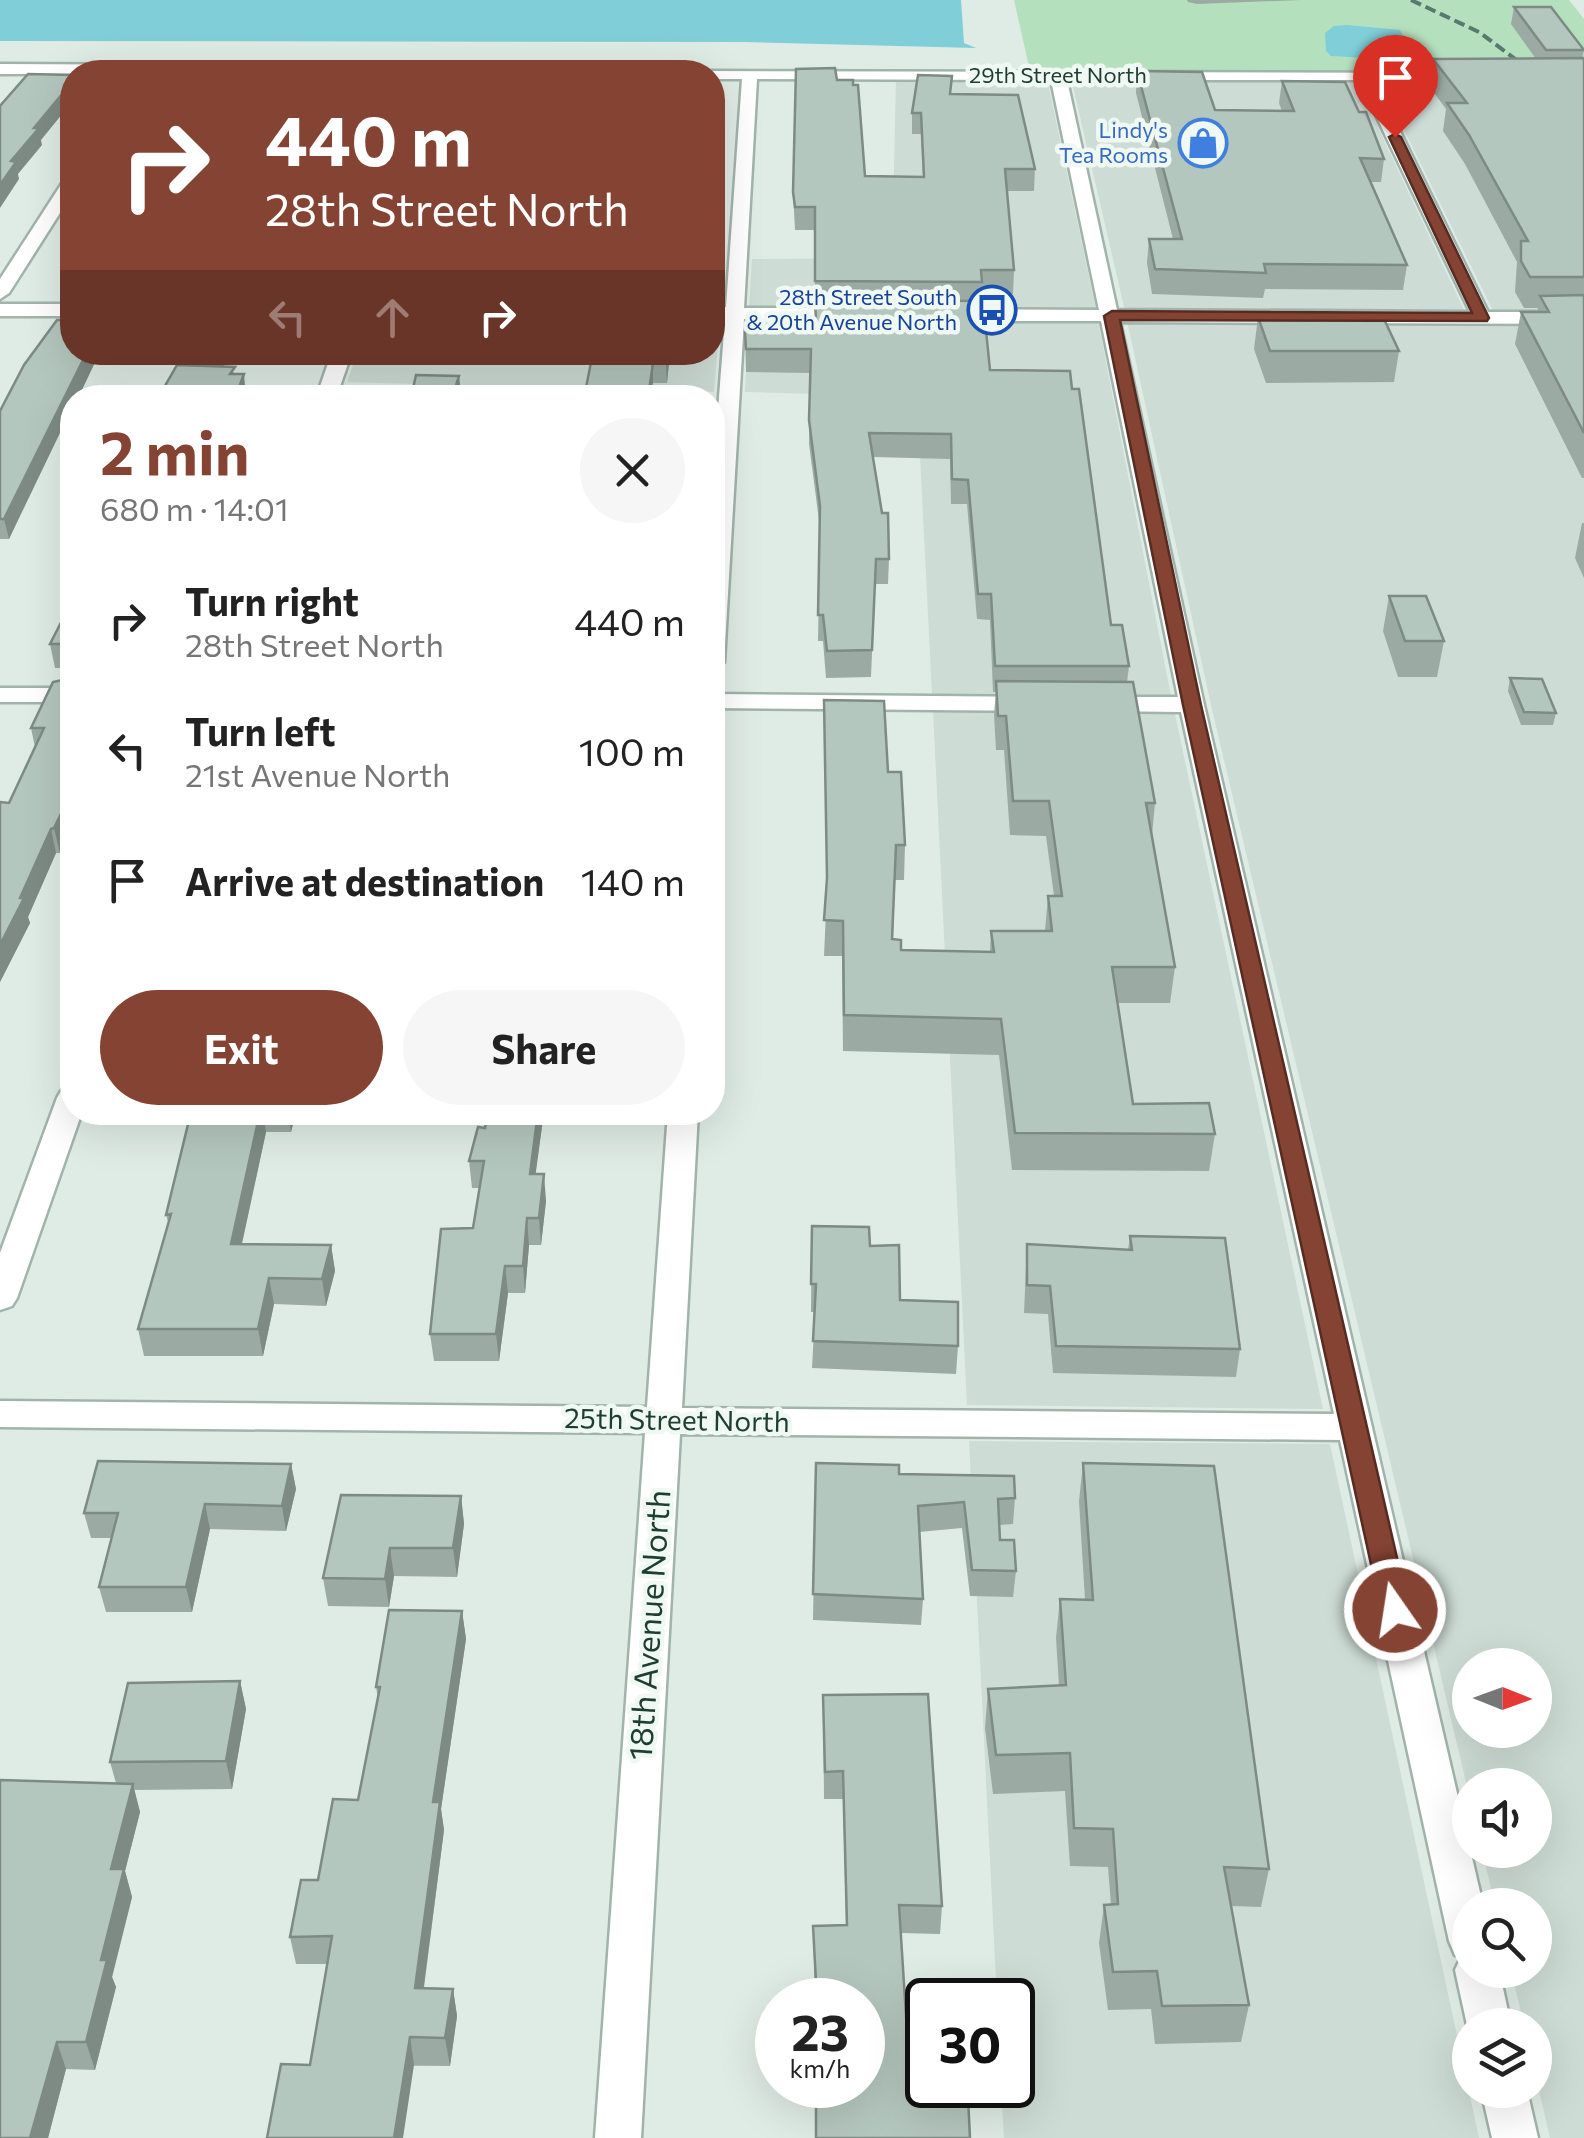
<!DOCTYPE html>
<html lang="en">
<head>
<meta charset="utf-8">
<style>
	:root { --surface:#fff; --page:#f6f6f6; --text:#222; --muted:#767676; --accent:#854334 }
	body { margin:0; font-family:Commissioner,sans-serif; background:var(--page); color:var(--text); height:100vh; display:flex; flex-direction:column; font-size:38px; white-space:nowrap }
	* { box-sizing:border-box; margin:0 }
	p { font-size:32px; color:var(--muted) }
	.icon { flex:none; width:55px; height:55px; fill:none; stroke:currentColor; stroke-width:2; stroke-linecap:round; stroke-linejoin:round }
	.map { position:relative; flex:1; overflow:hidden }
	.side { position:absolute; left:60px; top:385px; width:665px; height:740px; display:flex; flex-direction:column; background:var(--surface); border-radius:40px; box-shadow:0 10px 40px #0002 }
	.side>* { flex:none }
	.top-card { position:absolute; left:60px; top:60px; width:665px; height:305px; border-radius:40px; box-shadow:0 10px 40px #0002; background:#854334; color:#fff; overflow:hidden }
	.needle { width:65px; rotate:91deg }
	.fabs { position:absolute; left:1452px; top:1648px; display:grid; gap:20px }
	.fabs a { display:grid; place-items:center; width:100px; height:100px; border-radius:50%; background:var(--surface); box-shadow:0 10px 40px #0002; font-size:50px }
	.speed { position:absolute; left:755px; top:1978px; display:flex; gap:20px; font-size:50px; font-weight:700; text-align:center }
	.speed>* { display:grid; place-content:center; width:130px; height:130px; border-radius:50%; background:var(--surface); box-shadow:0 10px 40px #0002; line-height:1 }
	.speed small { font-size:25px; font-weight:400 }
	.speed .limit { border:5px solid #111; border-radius:15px; background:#fff; color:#111 }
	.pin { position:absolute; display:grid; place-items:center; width:85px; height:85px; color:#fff; margin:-102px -42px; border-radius:50% 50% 50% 0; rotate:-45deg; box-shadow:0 0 10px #0007 }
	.pin .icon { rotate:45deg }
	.me { position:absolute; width:110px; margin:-55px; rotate:347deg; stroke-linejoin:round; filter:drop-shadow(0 0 8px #0008) }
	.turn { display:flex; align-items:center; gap:35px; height:210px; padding:0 40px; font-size:45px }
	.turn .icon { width:130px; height:130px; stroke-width:2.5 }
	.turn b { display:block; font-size:70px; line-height:85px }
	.lanes { display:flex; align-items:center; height:95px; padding:0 40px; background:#0003; justify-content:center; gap:50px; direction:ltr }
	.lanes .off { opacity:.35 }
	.round { display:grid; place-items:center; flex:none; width:105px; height:105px; border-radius:52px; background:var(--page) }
	.head { display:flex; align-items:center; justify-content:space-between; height:170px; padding:0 40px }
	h1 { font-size:60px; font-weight:700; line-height:75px; color:var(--accent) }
	.button { display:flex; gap:20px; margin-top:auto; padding:20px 40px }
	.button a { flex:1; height:115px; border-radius:60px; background:var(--accent); color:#fff; font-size:40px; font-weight:700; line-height:115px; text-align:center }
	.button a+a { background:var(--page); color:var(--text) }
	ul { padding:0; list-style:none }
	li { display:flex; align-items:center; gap:30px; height:130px; padding:0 40px }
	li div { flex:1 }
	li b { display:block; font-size:38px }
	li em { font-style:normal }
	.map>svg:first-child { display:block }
</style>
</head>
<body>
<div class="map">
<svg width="1584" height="2138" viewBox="0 0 1584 2138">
	<rect width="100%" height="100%" fill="#dfece5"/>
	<path fill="#cddcd4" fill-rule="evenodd" d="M896,78h151l49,232 -347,-2 3,-49 140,-1z
		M1071,78l284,1 110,233 -340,-1z
		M1379,79l131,1 74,233h-90z
		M713,319h7l-6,73 -367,-10 10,-29 355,-1z
		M749,319l349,2 73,375 -239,-2 -15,-297 -172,-5z
		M1127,321l457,2v1815h-34l-15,-65v-48h-11l-13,-55h24v-65h-40l-13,-55h53v-65h-65v14l-259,-1094zM1470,1665h65v65h-65z
		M933,711l242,3 148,695 -356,-4z
		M969,1441l361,3 149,694h-475l-3,-53h11v-85h-15z"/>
	<path fill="#b5e0be" d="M1014,0h555l15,19v54l-554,-2z"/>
	<path fill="#80ced7" d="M0,0h961l3,43 12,5 -232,-6 -744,-1z
		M1347,25l53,5 11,23 -45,5 -35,-2 -5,-5 -1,-18 9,-7z"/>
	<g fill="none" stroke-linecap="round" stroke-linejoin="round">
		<g stroke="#a1b4ac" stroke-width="5">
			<path id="minor" d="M0,64l567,3 8,5 -575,2z
				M707,71l767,2 3,3 -8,5 -94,-1 113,232h96v12l-464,-2 84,383 279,1200h-13v65h29l12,55h-41v7l-3,-7 -12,-55 6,-13 -6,-2 -6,-14 -109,-501 -660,-6 -39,704h-46l50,-705 -645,-6v-26l647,6 21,-295h30l-16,296 652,6 -153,-702 -81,-1 -12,-7 12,-7h78l-77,-376h-156l-9,-6 9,-6 154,1 -48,-230 -294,-1 -13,229h110l9,6 -9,6 -110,-1 -20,343 -12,7v-181l13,-169h-13v-12h14l16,-228h-30v-7zM1067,80h292l111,232 -353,-2z
				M72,176v18l-63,99 -9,6v-20l66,-102z
				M0,304h72v12h-72z
				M332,352h20l-16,46h-20z
				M0,688h72v14h-72z
				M712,694l322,3 12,7 -12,7 -322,-3z
				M72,1088v24h10l-65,186 -5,8 -12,4v-57l57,-155 4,-7z
				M1481,2090h46l11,48h-46z"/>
		</g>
		<use href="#minor" fill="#fff" fill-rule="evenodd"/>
		<path stroke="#58796f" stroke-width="4" stroke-dasharray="11 5" stroke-linecap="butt" d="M1411,0l68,32 59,44"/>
	</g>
	<path fill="#9baba3" d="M1187,0h114l-104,4 -9,-2z
		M1514,7l70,43 -2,8h2v420h-2l-67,-134 6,-32h16l1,-4h-14l-9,-16 2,-30 -52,-98 -22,-33 3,-22 -17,-23 4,-27h103l-25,-35z
		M1137,71l78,39 67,1 -3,-8 3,-22 77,31 25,47 -3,23h-11l37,83 -4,25 -138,-1 -2,9 -111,-4 -5,-31 2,-24h24l-37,-146z
		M837,80l28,96 58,1 -2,-43h-9v-21l39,-19 84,75 -1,22h-27l7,79 -1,24 -32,-1v8l9,69 82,19 39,236 18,41 -2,16 28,121 -3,32 23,132 -5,36h-52l15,101 82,30 -6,37 -197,-1 -13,-115 -156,-4 -1,-95h-18l3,-68 -3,-188 64,72 17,73 -1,35h-9l-2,59 8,11 89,2 1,-21h54l3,-35h6l-8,-60 -36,-1 -6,-85h-8l-2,-36 2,-22h-3l-3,-72 -13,-1 -10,-115h-16l-1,-45 -77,-2 16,102 -1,25h-13l-4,93 -45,1 -3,-37h-5l2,-113 -11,-84 1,-71 -64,-1 -1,-40 70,-12v-90h-20l-2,-38z
		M1258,317l141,34 -5,31 -128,1 -12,-34z
		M72,352h160l-8,14 12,8 11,21 -1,3h-88l26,-33 -1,-8 -86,1 -19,40h-6l-63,141h-9v-128z
		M593,352h77l-3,31h-14z
		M1582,523h2v55l-9,-20z
		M1389,596l55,45 -7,36h-39l-15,-46z
		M72,601v225l-12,27h-4l-28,64 2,6 -30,59 9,-179 26,-56 -4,-19 36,-49 -3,-11h-9l-5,-24z
		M1510,678l46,35 -3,12h-32l-13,-34z
		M191,1112h105l-5,20h-25l-24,112 89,1 4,26 -9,35 -52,-2 -11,52h-119l-6,-27 31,-104 -3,-10z
		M488,1112h56l-9,62 11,27 -5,44h-12l-4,48h-17l-9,68h-65l-4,-27 43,-106 7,-40h-8l-3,-27 16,-33z
		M812,1226l58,20 30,54 58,46 -2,28 -144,-6 3,-56h-4z
		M1130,1236l110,113 -4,28 -183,-4 -5,-59 -24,-1 3,-69 101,6z
		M816,1463l83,11 116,24 -2,26 -14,1 1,15 16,31 -3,26 -43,-1 -8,-68 -43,4 4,67 -2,26 -108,-5z
		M1083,1463l186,406 -8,38 -30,-1 18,99 -8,37 -86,2 -4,-35 -43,1 -9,-67 5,-38h7l-3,-38 -38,-1 -5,-75 -72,3 -8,-66 3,-39 71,-3 -3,-48 4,-39 25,1 -6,-99z
		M291,1464l5,25 -10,42 -76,-2 -18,83h-86l-7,-25 13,-49h-21l-7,-25z
		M461,1496l3,28 -7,53 -63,-1 -5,31 -61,-1 -5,-28z
		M462,1611l4,28 -25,170 3,21 -20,158 29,1 4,27 -7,50 -140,-1 17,-101h-31l-6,-27 68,-137 20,-101 -2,-12z
		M240,1681l6,28 -14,80 -98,1 6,22 -15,59 7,26 -20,80 4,10 -21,83 -29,-1 -18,69h-48l116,-355 -6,-21z
		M823,1695l119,211 -2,28 -39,-1 -85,205 46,-138h-47l-2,-74 33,-1 -3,-126h-19z"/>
	<path fill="#7e8b85" d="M72,82v20l-31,38 1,5 -24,29 1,5 -19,29v-23l11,-24 23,-33z
		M87,352h9l1,6 -19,40h-6v10l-63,131 -5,-20z
		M219,352h13l-11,19z
		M667,352h3l-3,31 -1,-20z
		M653,363v20l-2,15h-3z
		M244,374l2,24h-11z
		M459,376l2,16 -2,6h-7z
		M72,791v35l-12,27 -6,-25z
		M51,829l5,24 -28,64 2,6 -30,59v-37z
		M260,1112h3l3,20 -30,138 -5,-26z
		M288,1112h8l-5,20z
		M538,1112h6l-12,89 -2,-27z
		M544,1174l2,27 -5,44 -2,-27z
		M527,1218l2,27 -4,48 -2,-27z
		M331,1245l4,26 -9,35 -4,-27z
		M505,1266l3,27 -9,68 -3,-27z
		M269,1278l5,26 -11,52 -5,-27z
		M291,1464l5,25 -10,42 -4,-25z
		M461,1496l3,28 -7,53 -4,-29z
		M205,1504l5,25 -18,83 -6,-25z
		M390,1548l4,28 -5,31 -4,-28z
		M462,1611l4,28 -25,170 3,21 -24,185 -5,-27 18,-186z
		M240,1681l6,28 -14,80 -6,-28z
		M133,1784l7,28 -15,59 7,26 -20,80 4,10 -21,83 -9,-28 15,-82 10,-91z
		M453,1989l4,27 -7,50 -5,-28z
		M410,2037l4,28 -11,73h-9z
		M57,2042l9,27 -18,69h-18z"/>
	<path fill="#b4c7be" stroke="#7e8b85" stroke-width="2.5" d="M1514,7h37l33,43h-38z
		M1584,58v219h-54l-9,-16v-20h7l-59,-106 -22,-32h20l-34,-44z
		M193,63h29l-5,9h-30z
		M337,66l41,1 -2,4h7l-50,1z
		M835,68l2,12h16v5h5l7,91 59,1 -3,-64h-9l6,-38 34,1 -2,18 68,1 17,74h-30l9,101h-33l1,12 -167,-1v-74h-20l-2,-15 3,-123z
		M645,70l55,1 -1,1h-54z
		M1137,71l65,1 13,38 79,1 -12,-30 63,1 14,30h7l18,47 -24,-1 47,107 -143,-1 2,9 -111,-4 -6,-30h33z
		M28,74l44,1v7l-38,46h5l-28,33 5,1 -16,23v-79z
		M1584,295v138l-63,-121h28l-9,-16z
		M815,300l168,1 7,69 80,1 2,18h7l32,236h11l7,41h-134l-4,-72h-13l-10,-114 -16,-1 -1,-45 -82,-1 13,80h6l1,46h-13l-4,91 -45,1 -4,-36h-5l2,-109 -11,-86 2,-71h-65l-1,-17 71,-12z
		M1258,317h125l16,34h-129z
		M57,320h15v32h15l-83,167h-4v-108l24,-46z
		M593,352h74l-1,11h-13l-5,35h-64z
		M177,365l58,2 -5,7h14l-9,24h-77z
		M416,375l43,1 -7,22h-41z
		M1389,596h37l18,45h-39z
		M72,601v190l-18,37 -3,1 -31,69h4l-24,47v-143l9,1 35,-75h-13l22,-46 18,-4 -1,-16 -7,-1 8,-17h-21z
		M1510,678l32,1 14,34 -32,-1z
		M996,681l137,1 22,121h-9l29,164h-63l21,137 76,-1 6,31 -200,-1 -14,-114 -157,-4 -1,-94 -19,-1 3,-42 -3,-178 60,1 4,71h13l4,73h-9l-4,94 9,1v10l93,2 -3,-21h61l-4,-35h14l-13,-95h-36l-7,-85h-8z
		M191,1112h69l-29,132 100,1 -9,34 -53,-1 -11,51h-120l33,-115 -5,1z
		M488,1112h50l-8,62h14l-5,44h-12l-4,48h-18l-9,68h-66l11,-105 32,-1 11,-67h-15l9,-34 7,1z
		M812,1226l57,1 1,19 29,-1 1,55 58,2v44l-145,-5 3,-57h-5z
		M1130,1236l95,2 15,111 -184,-3 -6,-60 -23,-1v-41l105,6z
		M98,1461l193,3 -9,42 -77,-2 -19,83h-87l19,-74h-34z
		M816,1463l83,2v9l115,2 1,22 -17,1 2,41h14l2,31 -44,-1 -8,-68 -46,4 5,93 -110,-5z
		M1083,1463l131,3 55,403 -45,-2 25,138 -87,1 -5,-35 -44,1 -9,-67 14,-1 -5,-75 -39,-1 -4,-75 -74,2 -8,-66 78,-4 -6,-86 33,1z
		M341,1495l120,1 -8,52h-63l-5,31 -62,-1z
		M389,1610l73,1 -29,191h7l-25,186 38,1 -8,49 -35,-1 -16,101h-127l14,-74 29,1 22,-129 -42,1 11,-57h17l15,-81 25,1 22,-113h-4z
		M240,1681l-14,80 -116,1 18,-79z
		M928,1694l14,212 -43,-1 9,142 10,1v47l50,2 2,41h-154v-53h46v-85h-45l-4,-74 34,-1 -4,-154 -18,1 -2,-77z
		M0,1780l133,4 -22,85h13l-23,91h6l-21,82h-29l-27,96h-30z"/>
	<path fill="#854334" stroke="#562c22" stroke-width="2.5" d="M1395,134l6,3 88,181 -2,3 -367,-1 81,385 208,905 -4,8 -10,4 -10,-4 -4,-8 -198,-905 -79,-389 8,-5 360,2 -83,-176z"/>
	<defs>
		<g id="shop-ring" transform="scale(2.5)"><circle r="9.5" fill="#eff8f3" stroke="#3f7fe0" stroke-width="1.5"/><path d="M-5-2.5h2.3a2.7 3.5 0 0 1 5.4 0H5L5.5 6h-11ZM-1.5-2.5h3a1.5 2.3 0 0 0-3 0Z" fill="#3f7fe0"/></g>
		<g id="bus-ring" transform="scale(2.5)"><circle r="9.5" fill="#eff8f3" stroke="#1a4fb4" stroke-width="1.5"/><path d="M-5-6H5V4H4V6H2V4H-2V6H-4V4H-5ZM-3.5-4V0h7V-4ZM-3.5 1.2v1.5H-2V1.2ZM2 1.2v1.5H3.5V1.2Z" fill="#1a4fb4"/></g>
	</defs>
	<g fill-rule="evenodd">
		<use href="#shop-ring" x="1203" y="143"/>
		<use href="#bus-ring" x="992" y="310"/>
	</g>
	<g text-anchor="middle" stroke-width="9" stroke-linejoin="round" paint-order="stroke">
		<g font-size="22" fill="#1e3d33" stroke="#eff8f3">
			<text x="1058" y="83">29th Street North</text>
		</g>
		<g font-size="22" fill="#366cbe" stroke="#eff8f3" text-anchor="end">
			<text x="1168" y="138">Lindy's<tspan x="1168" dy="25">Tea Rooms</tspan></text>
		</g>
		<g font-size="22" fill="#164399" stroke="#eff8f3" text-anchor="end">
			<text x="957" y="305">28th Street South<tspan x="957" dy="25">&amp; 20th Avenue North</tspan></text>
		</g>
		<g font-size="28" fill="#1e3d33" stroke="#eff8f3">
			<text transform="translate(677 1420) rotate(1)" y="10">25th Street North</text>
		</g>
		<g font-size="32" fill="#1e3d33" stroke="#eff8f3">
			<text transform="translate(650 1625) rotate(-86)" y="11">18th Avenue North</text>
		</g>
	</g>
</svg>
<div class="fabs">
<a><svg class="needle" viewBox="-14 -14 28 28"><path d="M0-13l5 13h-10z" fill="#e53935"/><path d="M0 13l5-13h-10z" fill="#767676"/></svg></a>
<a><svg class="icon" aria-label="sound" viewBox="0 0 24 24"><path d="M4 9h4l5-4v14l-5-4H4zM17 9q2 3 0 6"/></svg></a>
<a><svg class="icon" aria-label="search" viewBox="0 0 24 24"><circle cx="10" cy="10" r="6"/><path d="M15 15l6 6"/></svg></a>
<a><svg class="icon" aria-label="layers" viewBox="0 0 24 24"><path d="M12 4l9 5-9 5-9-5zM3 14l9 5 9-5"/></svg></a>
</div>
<div class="speed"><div>23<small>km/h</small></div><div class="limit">30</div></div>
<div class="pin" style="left:1395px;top:137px;background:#d93025"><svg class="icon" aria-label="arrive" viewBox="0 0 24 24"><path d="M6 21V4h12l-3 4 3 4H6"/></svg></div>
<svg class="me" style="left:1395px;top:1610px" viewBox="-20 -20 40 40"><circle r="17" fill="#854334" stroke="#fff" stroke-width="3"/><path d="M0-11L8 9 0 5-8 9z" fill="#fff"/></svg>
<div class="top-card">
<div class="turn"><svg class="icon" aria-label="right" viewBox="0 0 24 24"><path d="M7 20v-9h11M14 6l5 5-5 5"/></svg><div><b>440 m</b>28th Street North</div></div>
<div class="lanes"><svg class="icon off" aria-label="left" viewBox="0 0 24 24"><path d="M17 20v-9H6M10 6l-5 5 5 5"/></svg><svg class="icon off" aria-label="ahead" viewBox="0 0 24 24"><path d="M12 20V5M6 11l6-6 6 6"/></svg><svg class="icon" aria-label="right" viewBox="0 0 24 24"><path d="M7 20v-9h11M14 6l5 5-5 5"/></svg></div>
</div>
<section class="side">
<div class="head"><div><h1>2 min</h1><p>680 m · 14:01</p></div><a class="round"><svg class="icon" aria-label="close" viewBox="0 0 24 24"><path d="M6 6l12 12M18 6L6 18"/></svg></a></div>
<ul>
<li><svg class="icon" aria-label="right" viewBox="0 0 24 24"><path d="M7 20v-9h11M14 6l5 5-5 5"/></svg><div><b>Turn right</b><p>28th Street North</p></div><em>440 m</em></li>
<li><svg class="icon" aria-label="left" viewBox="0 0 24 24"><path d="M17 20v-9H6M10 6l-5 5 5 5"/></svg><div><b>Turn left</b><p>21st Avenue North</p></div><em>100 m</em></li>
<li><svg class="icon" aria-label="arrive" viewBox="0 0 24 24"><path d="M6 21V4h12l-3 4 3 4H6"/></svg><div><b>Arrive at destination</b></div><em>140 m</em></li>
</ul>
<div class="button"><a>Exit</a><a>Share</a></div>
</section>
</div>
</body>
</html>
